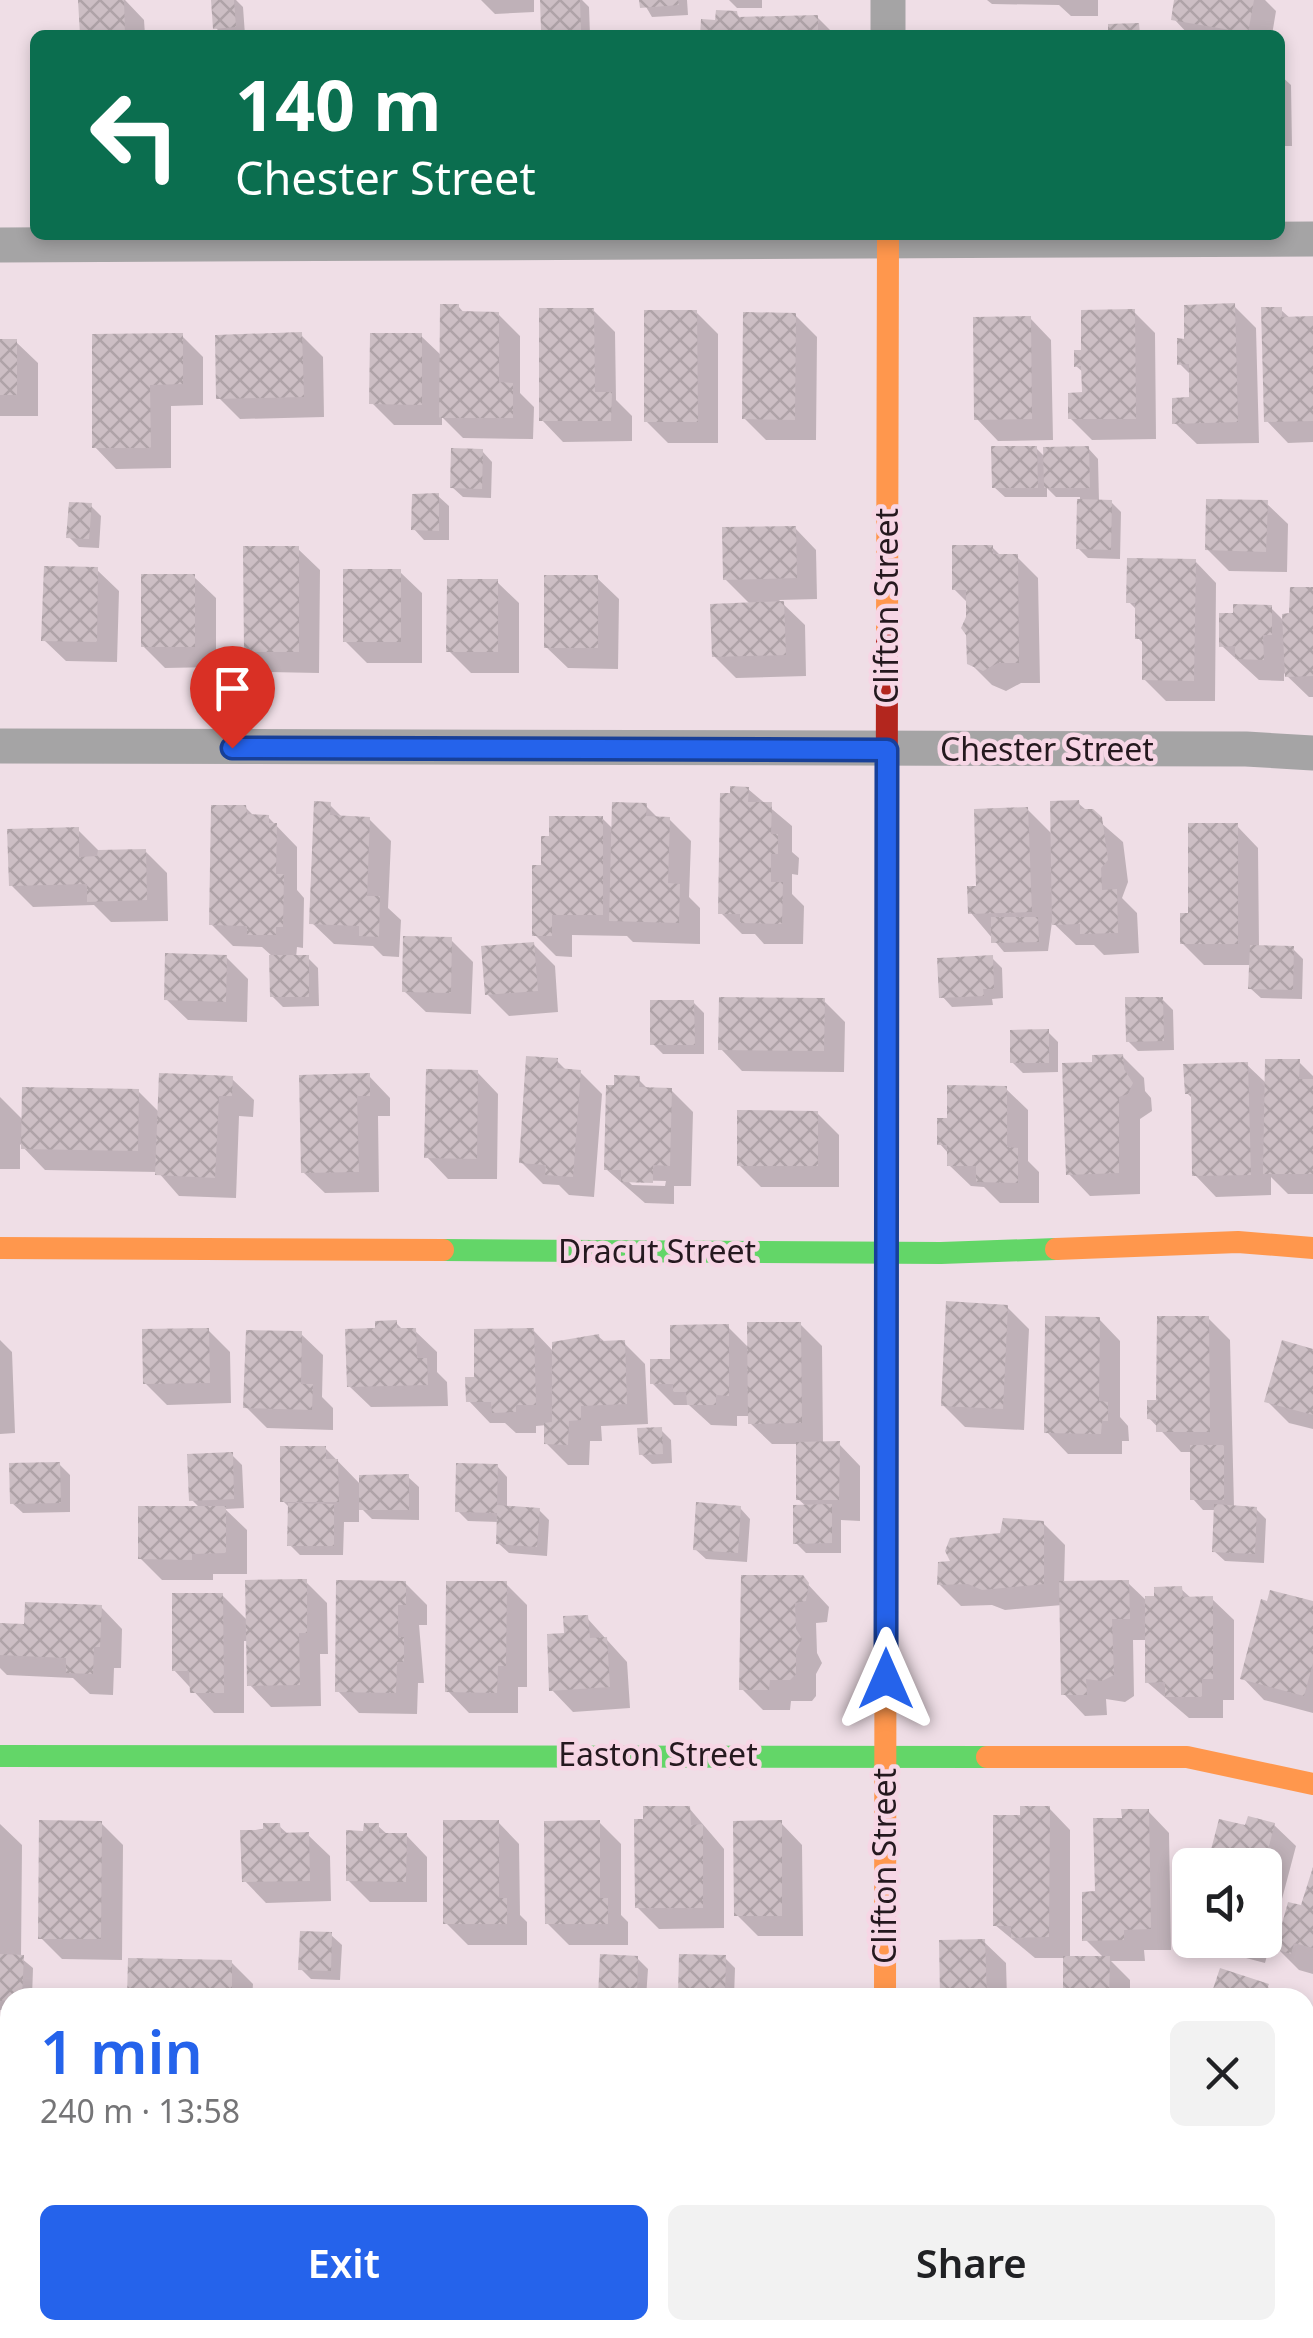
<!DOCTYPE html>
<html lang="en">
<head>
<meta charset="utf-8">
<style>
	:root { --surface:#fff; --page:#f2f2f2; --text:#202124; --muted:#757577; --accent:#2563eb }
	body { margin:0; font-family:"Noto Sans",sans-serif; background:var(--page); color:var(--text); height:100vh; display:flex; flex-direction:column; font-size:38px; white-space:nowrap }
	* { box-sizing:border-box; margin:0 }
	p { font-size:32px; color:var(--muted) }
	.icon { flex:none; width:55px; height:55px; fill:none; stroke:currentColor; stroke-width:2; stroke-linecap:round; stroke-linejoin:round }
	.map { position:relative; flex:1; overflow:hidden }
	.panel { position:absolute; left:0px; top:1988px; width:1315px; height:352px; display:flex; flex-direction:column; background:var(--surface); border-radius:30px 30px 0 0; box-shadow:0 5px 15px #0003 }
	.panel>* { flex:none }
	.top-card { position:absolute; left:30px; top:30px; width:1255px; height:210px; border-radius:15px; box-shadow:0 5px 15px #0003; background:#0b6e4f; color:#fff; overflow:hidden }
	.fabs { position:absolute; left:1172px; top:1848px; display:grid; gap:20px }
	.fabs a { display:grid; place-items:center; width:110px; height:110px; border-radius:15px; background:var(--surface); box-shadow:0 5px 15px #0003; font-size:50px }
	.pin { position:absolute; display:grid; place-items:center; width:85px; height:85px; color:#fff; margin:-102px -42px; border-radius:50% 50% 50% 0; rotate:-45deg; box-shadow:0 0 10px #0007 }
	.pin .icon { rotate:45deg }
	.me { position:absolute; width:110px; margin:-55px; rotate:0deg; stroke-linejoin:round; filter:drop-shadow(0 0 8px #0008) }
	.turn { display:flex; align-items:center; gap:35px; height:210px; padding:0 40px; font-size:45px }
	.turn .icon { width:130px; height:130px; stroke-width:2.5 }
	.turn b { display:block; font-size:70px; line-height:85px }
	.round { display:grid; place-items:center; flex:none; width:105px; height:105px; border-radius:15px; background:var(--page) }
	.head { display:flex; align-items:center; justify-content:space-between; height:170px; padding:0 40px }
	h1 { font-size:60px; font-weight:600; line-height:75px; color:var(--accent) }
	.primary-button { display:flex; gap:20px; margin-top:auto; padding:20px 40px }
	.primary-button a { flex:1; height:115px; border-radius:15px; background:var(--accent); color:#fff; font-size:40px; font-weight:600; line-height:115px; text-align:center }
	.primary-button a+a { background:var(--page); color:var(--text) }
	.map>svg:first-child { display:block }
</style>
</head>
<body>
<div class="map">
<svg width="1313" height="2338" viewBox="0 0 1313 2338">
	<defs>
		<pattern id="building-cross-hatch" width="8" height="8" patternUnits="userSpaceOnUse" patternTransform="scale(2.5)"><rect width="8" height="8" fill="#ccbec4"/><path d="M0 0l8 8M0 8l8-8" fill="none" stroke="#afa3a8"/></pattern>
	</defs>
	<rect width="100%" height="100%" fill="#efdee6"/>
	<path fill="#0003" fill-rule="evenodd" d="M81,0h44l19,20 1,15h-63z
		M213,0h23l7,7 2,28h-22l-7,-7z
		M481,0h53v12l-39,2z
		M542,0h40l7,7 1,28h-42l-5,-5z
		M642,0h45l1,15 -36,2z
		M729,0h33v8h-25z
		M987,0h111v16h-27l-12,-11 -67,-1z
		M1177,0h88l11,11 -4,24h-83l-15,-16z
		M736,13l6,7 75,-3 18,18h-132z
		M1280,75l11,10 1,61h-12z
		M458,306l7,8h33l22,22v57l14,14 -1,32 -70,-1 -21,-21v8h-48l-22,-22 49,-67 21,20z
		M1234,306l22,22 3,115 -62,1 -22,-21 17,-23 -1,-25 -11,-11 7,-23z
		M593,310l22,22 1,68 16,16v25l-69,1 -21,-22z
		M1281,310l10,9 22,-1v124l-25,1 -21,-22z
		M696,312l22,22v109h-50l-22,-22z
		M1134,312l21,21 1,106 -64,1 -22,-22 14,-23v-22l-8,-7 7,-13z
		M795,315l22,22 -1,103h-50l-22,-22z
		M1030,318l21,22 2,100 -55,1 -21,-22z
		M301,335l22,22 1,60 -84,2 -21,-21z
		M182,336l21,21v48l-32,1v62l-55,1 -21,-22z
		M0,342h16l22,21v53h-38z
		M1036,448l10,10 42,-10 10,11 1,43h12l10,10 -1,47 -32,-1 -10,-10 2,-51h-24l-9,-9v9h-42l-11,-10z
		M482,451l10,11 -1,36 -28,-1 -11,-10z
		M438,496l11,10v34h-25l-10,-11z
		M1266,503l22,21 -1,48 -58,-1 -22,-22z
		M90,505l11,11 -2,32 -20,-1 -10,-10z
		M795,528l21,22 1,49 -38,1 26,25 1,51 -70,2 -22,-22 37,-51 -26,-26z
		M992,547l9,9 16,1 21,21 2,105h-19l-15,8 -14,-6 -22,-22 -2,-60 -14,-14z
		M298,549l22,21 -1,103 -51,-1 -22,-21z
		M1195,561l21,22 -1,118h-49l-22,-22 1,-34 -7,-7v-27l-9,-9z
		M97,570l22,21 -2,71 -51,-1 -22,-21z
		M400,572l22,21v70h-55l-22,-22z
		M194,577l22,21v69l-51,1 -22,-22z
		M597,578l22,21 -1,70 -50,-1 -22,-21z
		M497,582l22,21v70h-48l-22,-22z
		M1313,590v107h-4l-25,-24v8l-25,-1 -37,-34 49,-38 14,14z
		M748,789l44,37v26l7,6 -1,17 -6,-1v20l12,12 -1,38h-39l-9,-10h-13l-22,-22z
		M1078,803l45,39 5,40 -6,16 15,15 2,40 -35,2 -10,-10h-18l-24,-23 -4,29 -44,1 -33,-39 8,-25 48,-79 26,26z
		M329,804l14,14 26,1 22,22 -3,67 13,12 -2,37 -16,-1 -10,-10 -39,-2 -22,-21z
		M645,805l14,14h10l22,22 -2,56 11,11v36l-67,-2 -6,-6 -55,-1v22l-16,-1 -21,-21 8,-68 59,-49 12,12z
		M245,807l10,10h13l29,30v43l7,8 -1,50 -6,-1 -1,11h12l10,10 1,38 -36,1 -11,-11v-40l-10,-9 -29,-1 -22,-22z
		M1237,826l21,22 1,100 34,1 10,10 -1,40 -41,-1 -11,-10 1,-23h-47l-22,-22 8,-27z
		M78,830l22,22 45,-1 22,22 1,48 -57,1 -17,-17 -61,2 -22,-22z
		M451,940l22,22 -2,52 -45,-2 -22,-21z
		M533,944l22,22 3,46 -49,4 -22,-22z
		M226,957l22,22 -1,43 -59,-2 -22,-21z
		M992,958l10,10 1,30 -11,1 1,6 -41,2 -10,-11z
		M1162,999l11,11 1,40 -36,1 -10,-10z
		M824,1001l21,21 -1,50 -102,-1 -21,-22z
		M693,1002l11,11v41h-41l-10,-10z
		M1048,1032l10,10v30l-35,1 -11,-11z
		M1122,1056l22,22 1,13 6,7 1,13 -12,8v75l-50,2 -21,-22 25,-110z
		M557,1061l10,10 13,1 22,22 -8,103 -25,-2 -10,-10 -16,-1 -22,-22z
		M1299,1062l14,14v118h-25l-17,-17v18l-55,2 -21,-22 -2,-76 -6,-6 60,-28 20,19z
		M477,1072l21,22 -1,85h-49l-21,-22z
		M369,1076l21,22v18h-12l1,76 -54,1 -22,-21z
		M232,1079l22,21 -1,17 -14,-1 -3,82 -57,-2 -21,-24 -113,-2 -25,-26v25h-20v-72l24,24 114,-30 22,22z
		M638,1079l11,11h22l22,22 -2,74h-17v18l-29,-1 -39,-34zM627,1180l39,1 -1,5 -33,-1z
		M1006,1089l22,21v51l11,11v31h-39l-16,-16 -13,-1 -22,-21v-11l-9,-10 10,-23z
		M817,1113l22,22v52h-78l-22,-22z
		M1007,1307l22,22 -5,101 -59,-3 -22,-22z
		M1208,1318l22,22 4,168 22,1 10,10 -2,44 -39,-2 -11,-10 3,-41h-14l-10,-11 -1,-47h-11l-32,-34z
		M1099,1319l21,22v76l8,9 1,15h-7v13h-54l-21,-22z
		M396,1323l8,8h11l22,21v20l10,10 1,24 -77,1 -22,-21 29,-56z
		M800,1324l22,22 1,98h16l21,22v55l-19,-1v33h-35l-10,-10 11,-36 -9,-8v-55h-26l-22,-21v-7h-13v10l-26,-1 -22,-20h-15l-22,-22 21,-22 55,-34 21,21z
		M208,1330l22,22 1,51 -64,2 -22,-22z
		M533,1330l21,22 44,-16 8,7h18l21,21 3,60 -47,2 1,15h-12l-1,24h-21l-22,-22 1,-18 -11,1v7h-20l-11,-10h-15l-21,-22 8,-21z
		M301,1334l22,21 -1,42 11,11v22l-66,-2 -21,-21z
		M0,1340l12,12 3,81 -15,1z
		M1313,1352v77l-24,-6 -22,-22z
		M661,1430l10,10 1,23 -20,1 -11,-10z
		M325,1448l37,38 46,-9 11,10v33l-47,-1 -13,-13v16h-15l-1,33h-43l-10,-10v-37l-7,-7z
		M232,1455l10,10 2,43 -19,1 22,21v44h-34v6h-51l-22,-22 61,-49 -10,-10z
		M59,1464l11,11v37l-47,1 -11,-10z
		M497,1466l10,11v31l32,2 10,10 -2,36 -38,-3 -11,-10 1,-21 -31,-1 -10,-10z
		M740,1508l10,11 -3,43 -41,-3 -11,-10z
		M1043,1523l22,22 -1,39 64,-1 20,19 33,-13 11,10h20l22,21v80h-11v18h-34l-42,-36v-42h-14l1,56 -9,6 -19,-3 1,16 -22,1 -21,-22 -2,-89 -57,5 -13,-5 -31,1 -22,-22 15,-21 48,-27z
		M802,1578l27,29 -2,15 -11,1 1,30 5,10 -6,11v22l-4,5h-21l-1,9h-27l-21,-21z
		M306,1582l21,21 1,51h-8l1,52 -50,1 -21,-22 -1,-44h-5v72h-30l-40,-43 48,-75 26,26z
		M405,1583l22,22v20h-8l5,58h-6l-1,31 -58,-1 -21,-22z
		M506,1584l21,21v82h-9v26h-49l-21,-22z
		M1313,1604v109l-49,-13 -21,-22z
		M101,1607l21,22 -1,39h-7l-1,27 -23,-1 -17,-16 -66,-3 -7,-7v-43l26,1z
		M587,1618l40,44 3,46 -57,4 -21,-22 14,-54z
		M689,1808l35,41v79l-65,1 -22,-22z
		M1049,1808l21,22v129l34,-1 -19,-19 39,-118 24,-10 21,22 2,117h-27l1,11h-34l19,19v18h-65v-40h-30l-40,-33 27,-108z
		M498,1822l21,22 1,71 7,7v23h-59l-22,-22z
		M599,1822l22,22v71l7,7v23h-59l-22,-22z
		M101,1823l22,22 -1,115 -60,-1 -21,-21z
		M781,1823l21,22 1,91h-45l-21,-21z
		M0,1824l22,21 -1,113 12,10 -1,30h-22v12h-10z
		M1274,1825l22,21 -31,117 -57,-15 -7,-8h64v-75h-56l38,-37z
		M279,1826l10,9h19l22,21 1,45 -65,2 -21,-22 -2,-49z
		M378,1826l10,9h18l21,22v45h-57l-22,-22z
		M1313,1872v102l-14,-4 -21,-21 25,-41z
		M331,1935l11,10 -2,35 -29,-1 -10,-10z
		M984,1942l22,21 1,35h-64z
		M637,1958l11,11 -2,29h-46z
		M725,1958l10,10 -1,30 -54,-3z
		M231,1962l22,22 -1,14h-122z
		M1267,1986l12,12h-66z
		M1305,2133l8,8 -8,32z
		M1305,2198l8,3v59l-8,-3z
		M1196,2331l28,7h-30z"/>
	<path fill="url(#building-cross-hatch)" d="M78,0h46l1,35h-45z
		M211,0h23l2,27 -23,2z
		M540,0h40l1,30 -40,1z
		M639,0h39l1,5 -39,3z
		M1174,0h80l-6,33 -77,-13z
		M716,10l21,1 1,6 80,-2v20h-118l1,-16 14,1z
		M1139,23l1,12h-32v-11z
		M1235,303l3,119 -66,2v-26l17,-1v-33l-12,1v-27l7,1v-34z
		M440,304h19v7l40,1v70l14,1v35h-74z
		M1261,307h21v10l31,-1v105l-49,1z
		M539,308h55l1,84h17l-1,29h-72z
		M1135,309l1,110h-68v-26l14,-1 -1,-26 -7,1v-17h7v-40z
		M644,310h53l1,112h-54z
		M743,312l53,1 -1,107 -53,-1z
		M1031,316l1,103 -58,1 -1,-103z
		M302,332l2,65 -88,2 -1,-64z
		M183,333v51l-33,1 1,63h-59v-114z
		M370,333h52v72l-53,-1z
		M0,339h17v56h-17z
		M991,446h46l1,42h-46z
		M1089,446l1,42h-46l-1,-41z
		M451,448l32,1 -1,40 -32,-1z
		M439,493v38l-28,-1 1,-36z
		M1077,499l35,1 -1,50 -35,-1z
		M1206,499l62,1 -2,52 -61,-2z
		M69,502l23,1 -3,36 -23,-1z
		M796,526l1,52 -74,2 -1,-53z
		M952,545h41v9h25l1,109h-21l-15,8 -16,-7 -1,-29 -5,-7 5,-11v-27h-14z
		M243,546h56v106h-55z
		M1127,558l69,1 -2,122 -52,-1v-41h-7v-36h-9z
		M44,566l54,1 -1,75 -56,-1z
		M343,569h58v73h-58z
		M141,574h54v73h-54z
		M544,575h54v73h-54z
		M447,579h51v73h-52z
		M1290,587h23v89l-28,1 -3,-63 7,-1z
		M784,601l2,54 -74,2 -2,-53z
		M1233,604l39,1v30h-9l1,25 -29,-1v-13l-16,1v-34h14z
		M730,786l19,1 -1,15h24l-1,32h7v20h-7v28h12l-1,42 -42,-1v-9h-22l2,-121h10z
		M1079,800l1,9h13l9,8 6,43 -7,8 1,22 15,-1 1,44 -38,1v-10l-28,1 -2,-124z
		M314,801l17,1 -1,13 40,2 -3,79h13l-1,41 -20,-1v-10l-50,-2z
		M612,802l35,1 -1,13 24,1 -2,66 12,1 -1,39 -70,-2z
		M211,805h35l1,9 22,1v8h8l-1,51h8l-1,53h-7v8h-29v-9l-38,-1z
		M1028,807l4,105 -64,2 -1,-28h9l-2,-77z
		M549,816h54v99h-51v21h-20v-71h9v-29h8z
		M1188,823h50v121h-58v-31h8z
		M79,827v30l18,-1 1,-6 48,-1 1,51 -60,2v-18l-78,2 -2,-57z
		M991,917h47l1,25 -48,1z
		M403,936l49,1 -1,56 -49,-1z
		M534,942l4,49 -53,4 -4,-49z
		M1250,945l44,1 -1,44 -45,-1z
		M165,953l62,2 -1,47 -62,-2z
		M269,955h40v42h-39z
		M993,955l1,34h-11l1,7 -45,2 -2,-40z
		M719,997l106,1 -1,53 -106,-1z
		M1125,997h38l1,44 -38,1z
		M650,1000h44l1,45h-45z
		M1049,1029v34h-39v-33z
		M1123,1054l1,15 9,14 -5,11 -9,3v76l-53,2 -4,-112 30,-1v-7z
		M526,1056l32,2 -1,10 24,2 -8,107 -28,-2 1,-10 -27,-2z
		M1265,1059h35l-1,20h14v95h-50z
		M1248,1062l3,113 -59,1 -1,-82h-6l-2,-30z
		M426,1069l52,1 -1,89 -53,-1z
		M159,1073l74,3 -1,20h-13l-4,82 -60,-3z
		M370,1073v23h-13l2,76 -58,1 -2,-98z
		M614,1075l26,1 -1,11 33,1 -2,78 -17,-1v18l-32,-1v-12h-17l2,-85h8z
		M947,1085l60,1v61l11,1v35l-42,-1v-16h-29v-21h-10v-27h10z
		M22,1087l117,2 -1,62 -117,-2z
		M737,1110l81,1v55h-81z
		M946,1301l62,4 -5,104 -62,-3z
		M1045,1316l55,1 -1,84 9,1v19h-6l-1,13 -57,-1z
		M1157,1316h52l1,116h-54v-12l-9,-1v-19h9z
		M397,1320v8h19l1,30h10l1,27 -81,2 -2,-58 30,-1v-7z
		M747,1322h54l1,101 -54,1z
		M729,1324v72l-13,-1v10h-29l-1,-13h-13v-8h-23v-25h20v-34z
		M209,1328l1,55 -67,1 -1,-55z
		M534,1328l2,77h-20v7l-24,1 -1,-11h-25l-1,-25h9v-48z
		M246,1330l56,1 -1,53h12l-1,26 -69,-2z
		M599,1334l1,7 25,-1 2,64 -46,2v14l-12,1 -1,24 -24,-1v-21l8,-1v-80z
		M1282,1340l31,9v66l-49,-13z
		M662,1427l1,27 -24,1 -2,-27z
		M840,1441l-1,59h-43v-58z
		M1190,1445h34v55h-34z
		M280,1446h46v13h12l1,43h-59z
		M233,1452l1,47 -45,2 -2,-47z
		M60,1462l1,41 -51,1 -1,-41z
		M456,1463l42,1 -1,41 43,3 -3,39 -41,-3 1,-31 -42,-1z
		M409,1474v36h-50v-35z
		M696,1502l45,4 -3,47 -45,-3z
		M288,1503l46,1v42h-47z
		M832,1504v39l-39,1v-39z
		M1214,1504l43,3 -2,47 -43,-2z
		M138,1506h88v47l-34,1v6l-54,-1z
		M1003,1518l41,3v63l-62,6 -14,-6 -31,1 1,-23 12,-1 -5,-10 5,-13 50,-5z
		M741,1575h62l6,8 -3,18 -11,2 1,26 6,10 -6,12v23l-6,6h-20l-1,10h-30z
		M307,1579v54h-8l1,52 -53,1 -2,-106z
		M336,1580l70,1v24h-8v32h6v25h-7l-1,31 -61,-1z
		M1129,1580l1,39h-18l2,56 -12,6 -16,-2 1,16h-26l-2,-114z
		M446,1581h61l-1,85h-8l-1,27 -52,-1z
		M1182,1586l1,11 30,-1v83h-11v18h-37v-15l-20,1v-87h9v-9z
		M1270,1590l43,11v62l-9,33 -64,-17 21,-80 6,2z
		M172,1593h51l1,100h-34l-1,-22h-17z
		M25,1602l77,3 -2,42h-6l-1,27 -27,-1v-15l-66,-3v-32l24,1z
		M588,1615l2,23 17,-1 3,50 -61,4 -2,-57 17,-1 -1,-17z
		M643,1806h47l1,19 12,-1v84h-68l-1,-89h9z
		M1020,1806h30l-1,131 -38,1v-12h-18v-111h27z
		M1121,1809h28l2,120 -27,1v10l-42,1v-49l13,-1 -2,-73h29z
		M1248,1816l27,7 -11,42h-57l12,-46 26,6z
		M39,1820l63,1 -1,118h-63z
		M443,1820h56v78h8v26h-64z
		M600,1820v78h8v26h-63l-1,-103z
		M782,1820v96h-48l-1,-95z
		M263,1823h17l1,10 28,-1 1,49 -68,1 -2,-52h23z
		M364,1823h15v10h28l-1,49 -60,-1v-51l17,1z
		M1313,1867v81l-19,-5 -3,11 -16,-5 13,-47 13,3z
		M300,1931l32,1 -1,39 -33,-1z
		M985,1939l2,59h-47l-1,-58z
		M0,1954l24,1 -2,43 -22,3z
		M600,1954l38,2 -1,42h-39z
		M679,1954l47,1 -1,43 -47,-2z
		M1063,1956h47l-1,42h-46z
		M128,1958l104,2v38h-105z
		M1220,1968l49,16 -5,14h-54z
		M1305,2196l8,2v49l-8,-3z
		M751,2330h54l4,8h-58z
		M999,2330h32v8h-32z
		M1068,2330h63v8h-64z
		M437,2333l76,1v4h-76z"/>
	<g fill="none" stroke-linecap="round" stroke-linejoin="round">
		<path stroke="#a5a4a5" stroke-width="35" d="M888,35v-35
			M0,245l1313,-6
			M0,746l1246,3 67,4
			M0,2259h10
			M1305,2298l8,2
			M885,2338v-8"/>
		<path stroke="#63d668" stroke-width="22" d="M443,1250l498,3 115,-4
			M0,1756l987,1"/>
		<path stroke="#ff974d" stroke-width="22" d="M887,641l1,-406
			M0,1248l443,2
			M1056,1249l182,-7 75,6
			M987,1757h200l126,27
			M885,1998l1,-737"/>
		<path stroke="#b3261e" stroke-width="22" d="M886,1261l1,-620"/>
	</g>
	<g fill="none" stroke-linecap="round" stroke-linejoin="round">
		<g stroke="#184099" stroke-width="25">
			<path id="route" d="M232,748l655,2 -1,929"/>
		</g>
		<use href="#route" stroke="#2563eb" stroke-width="18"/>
	</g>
	<g text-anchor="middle" stroke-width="9" stroke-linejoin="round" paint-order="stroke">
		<g font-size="32" fill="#25191f" stroke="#f7d6e5">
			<text transform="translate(887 606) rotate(-90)" y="11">Clifton Street</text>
			<text x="1047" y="761">Chester Street</text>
			<text x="657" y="1263">Dracut Street</text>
			<text x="658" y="1766">Easton Street</text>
			<text transform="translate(885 1866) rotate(-90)" y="11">Clifton Street</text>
		</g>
	</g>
</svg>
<div class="fabs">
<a><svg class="icon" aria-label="sound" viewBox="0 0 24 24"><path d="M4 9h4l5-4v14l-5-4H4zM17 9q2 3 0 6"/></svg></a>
</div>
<div class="pin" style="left:232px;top:748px;background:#d93025"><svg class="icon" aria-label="arrive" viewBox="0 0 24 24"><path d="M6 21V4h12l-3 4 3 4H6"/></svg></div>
<svg class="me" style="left:886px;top:1679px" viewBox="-20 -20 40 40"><path d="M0-17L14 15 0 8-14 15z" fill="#2563eb" stroke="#fff" stroke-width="4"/></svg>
<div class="top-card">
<div class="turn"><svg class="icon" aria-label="left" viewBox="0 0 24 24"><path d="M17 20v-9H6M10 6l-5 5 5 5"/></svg><div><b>140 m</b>Chester Street</div></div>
</div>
<section class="panel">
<div class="head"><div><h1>1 min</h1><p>240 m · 13:58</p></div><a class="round"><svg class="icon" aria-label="close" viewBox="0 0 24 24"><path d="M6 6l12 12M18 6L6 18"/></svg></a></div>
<div class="primary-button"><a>Exit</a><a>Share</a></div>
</section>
</div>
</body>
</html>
